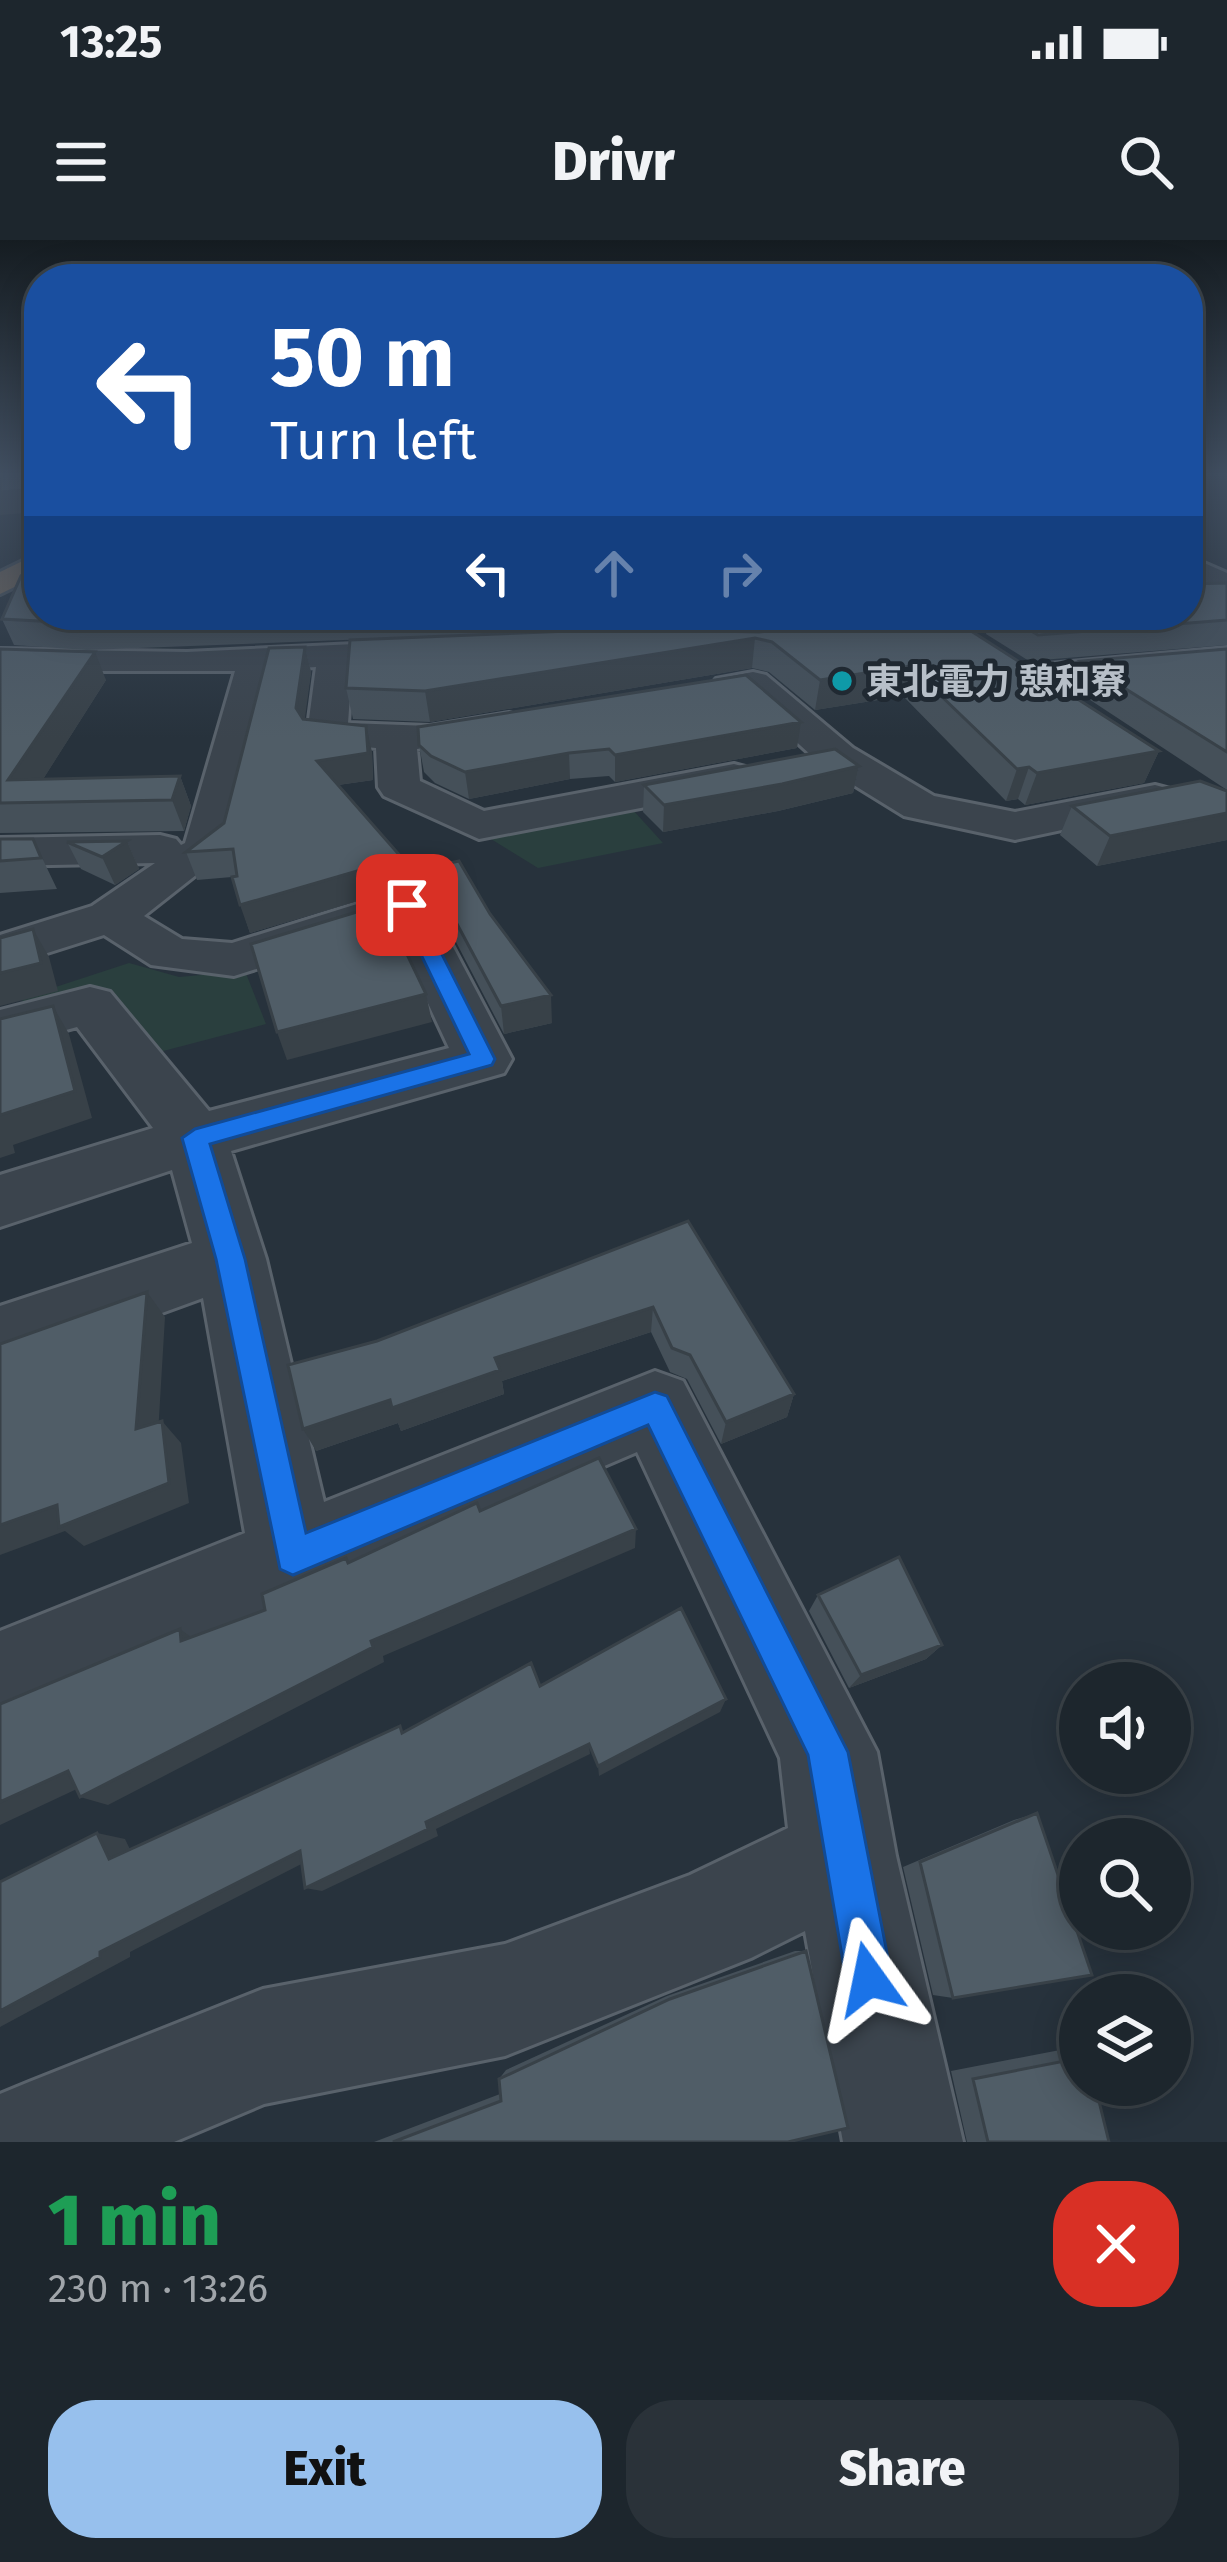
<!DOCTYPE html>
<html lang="en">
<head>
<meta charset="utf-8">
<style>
	:root { --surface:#1d262d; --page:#2a3239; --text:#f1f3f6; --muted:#a0a5aa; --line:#3b4349; --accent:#97c0ed }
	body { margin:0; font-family:"Fira Sans","Noto Sans JP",sans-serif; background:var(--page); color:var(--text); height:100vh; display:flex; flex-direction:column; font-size:45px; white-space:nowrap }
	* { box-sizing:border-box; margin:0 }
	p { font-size:39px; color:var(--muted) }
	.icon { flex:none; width:66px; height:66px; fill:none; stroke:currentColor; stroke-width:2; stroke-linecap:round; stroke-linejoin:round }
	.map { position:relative; height:1902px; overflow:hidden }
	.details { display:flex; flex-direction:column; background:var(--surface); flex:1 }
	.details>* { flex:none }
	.banner { position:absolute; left:24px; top:24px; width:1179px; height:366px; border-radius:48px; box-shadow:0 6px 30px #0003,0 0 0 3px var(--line); background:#1a4fa0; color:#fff; overflow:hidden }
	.controls { position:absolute; left:1059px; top:1422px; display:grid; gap:24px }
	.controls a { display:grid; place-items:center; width:132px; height:132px; border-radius:50%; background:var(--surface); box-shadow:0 6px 30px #0003,0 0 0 3px var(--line); font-size:60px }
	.pin { position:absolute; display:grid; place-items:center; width:102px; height:102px; color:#fff; margin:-51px; border-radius:24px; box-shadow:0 6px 18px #0006 }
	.me { position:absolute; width:132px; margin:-66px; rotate:348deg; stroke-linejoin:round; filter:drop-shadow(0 0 9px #0008) }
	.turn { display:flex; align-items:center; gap:42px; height:252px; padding:0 48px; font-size:54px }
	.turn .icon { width:156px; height:156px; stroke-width:2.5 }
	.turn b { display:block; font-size:84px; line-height:102px }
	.lanes { display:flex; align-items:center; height:114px; padding:0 48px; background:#0003; justify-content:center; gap:60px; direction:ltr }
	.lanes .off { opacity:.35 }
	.round { display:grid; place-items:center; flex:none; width:126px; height:126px; border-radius:48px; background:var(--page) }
	.headline { display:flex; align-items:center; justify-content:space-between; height:204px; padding:0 48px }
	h1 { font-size:72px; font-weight:800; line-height:90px; color:#1e9e55 }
	.primary-button { display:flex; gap:24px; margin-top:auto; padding:24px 48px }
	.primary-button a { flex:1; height:138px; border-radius:48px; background:var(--accent); color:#111; font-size:48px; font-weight:800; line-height:138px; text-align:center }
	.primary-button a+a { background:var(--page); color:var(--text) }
	.status { display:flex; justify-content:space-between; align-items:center; height:84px; padding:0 60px; background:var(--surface); direction:ltr }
	.status svg { height:33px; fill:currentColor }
	header { display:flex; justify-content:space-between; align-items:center; height:156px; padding:0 48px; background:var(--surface); font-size:54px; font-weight:800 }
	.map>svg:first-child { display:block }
</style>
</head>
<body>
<div class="status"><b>13:25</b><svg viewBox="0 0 49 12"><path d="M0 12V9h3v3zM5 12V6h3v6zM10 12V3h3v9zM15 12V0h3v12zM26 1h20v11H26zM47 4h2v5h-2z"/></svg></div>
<header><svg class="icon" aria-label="menu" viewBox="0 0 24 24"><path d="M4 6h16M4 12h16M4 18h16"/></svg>Drivr<svg class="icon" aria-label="search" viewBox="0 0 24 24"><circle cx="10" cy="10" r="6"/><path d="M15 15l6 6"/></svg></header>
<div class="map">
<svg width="1227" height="1902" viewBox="0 0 1227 1902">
	<rect width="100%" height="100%" fill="#27323c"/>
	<path fill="#2a3f3e" d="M632,569l31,34 -125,25 -47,-29z
		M129,723l50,14 66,-6 21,53 -118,31 -33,-49 -91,2 -2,-10z"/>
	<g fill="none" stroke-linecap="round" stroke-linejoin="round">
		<g stroke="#59626b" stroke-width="6">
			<path id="minor" d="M1188,316l39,17v21l-39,-17z
				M930,375h109l-16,10 -157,17 -12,-3 -5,-7 5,-7z
				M440,400l12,4 6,7 -6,7 -100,8 -4,57 82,3 79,-13 14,4 6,8 -6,8 -106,16 3,32 64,30 250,-47 15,4 6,9 -6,9 -15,4 -255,49 -95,-43 -6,-9 -2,-39 -63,-6 -6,-8 9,-67 -45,3 -42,179 -85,67 38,23 50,4 157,-49 18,-4 18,4 87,165 -8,14 -273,78 35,108 58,243 331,-131 28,10 194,371 19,104 67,286h-120l-38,-211 -54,27 -246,98 -241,48 -90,38h-174v-48l29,-12 234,-93 242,-45 185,-69 98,-47 -8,-70 -143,-306 -637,273v-94l245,-98 -42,-235 -203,74v-66l192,-63 -20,-73 -172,57v-52l153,-47 -76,-101 -77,21v-38l90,-23 20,5 99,119 240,-63 -57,-122 -158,50 -83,-11 -47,-30 -104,33v-33l92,-29 63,-43 -155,3v-28l160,-3 16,4 5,6 4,-2 50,-172h-235v-22l187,3z
				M1227,408v22l-201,18 -13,-3 -5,-8 5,-8 13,-3z
				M753,432l13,3 87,73 81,48 81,16 140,-27 15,4 7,9 -7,9 -155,33 -111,-24 -81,-50 -78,-71h-29l-6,-8 6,-8z"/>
		</g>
		<g stroke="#464f58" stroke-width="6">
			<path id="highway" d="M39,313v22l-39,19v-22z"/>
		</g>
		<use href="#minor" fill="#3b444d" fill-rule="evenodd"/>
		<use href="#highway" fill="#726659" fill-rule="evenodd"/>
	</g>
	<path fill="#455059" d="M1227,343v62l-198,16 -43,-27 5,-19h197z
		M39,375h843l-124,17 156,-17 245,136 -15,32 -119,22 -7,-6 -12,2 -103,-105 -88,14 -46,-38 -17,-4 -322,54 -77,-3 -7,-31 180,-55 -439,17 -73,-5 -12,-26z
		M305,407l6,25 -7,47 68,33 1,28 -35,5 70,101 -158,47 -18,-56 -35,3 -11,-28 38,-29z
		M0,409l106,31 -63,99 137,-3 11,30 -7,25 -184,2z
		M1227,409v141l-155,-102 9,-27z
		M419,505l378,3 -182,34 -6,-6 -39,3 -101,20 -34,-16 -11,-11z
		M859,526l-6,27 -75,18 -115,21 -20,-20 1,-27z
		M1227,551v49l-130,26 -37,-31 12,-29z
		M0,599h33l24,50 -57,4z
		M127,601l12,28 -24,16 -34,-16 -14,-27z
		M427,628l125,155 -48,11 -72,-138z
		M688,981l106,173 -7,23 -66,27 -34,-65 -17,-7 -19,-40 -149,49 2,13 -103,37 -3,-8 -82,28 61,-110z
		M818,1355l124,50 -16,14 -77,29 -40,-77z
		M1037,1573l-84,185 -20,-3 -30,-128 111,-47z
		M795,1711h11l-18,191h-414l126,-48 -1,-15 7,-9 161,-74z
		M1060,1810l20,5v30l29,57h-142l-16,-71z"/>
	<path fill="#384148" d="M39,249v23l-39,3v-23z
		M758,375h124l-126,17z
		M755,398l-3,30 -322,54 -5,-31z
		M305,407l6,25 -8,61 -7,-25z
		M95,412l11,28 -78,123 -20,-23z
		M910,426l-7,30 -88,14 5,-30z
		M801,482l-4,26 -182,34v-27z
		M366,486l6,26 1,28 -49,7 -7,-26z
		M1159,511l-15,32 -119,22 12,-32z
		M569,513l1,26 -101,20 -4,-27z
		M859,526l-6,27 -75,18 -115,21 1,-27z
		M1029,527l-11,32 -12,2 11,-32z
		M180,536l11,30 -7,25 -12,-31z
		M1227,573v27l-130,26 13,-30z
		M127,601l12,28 -24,16 -13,-28z
		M402,618l6,28 -158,47 -10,-28z
		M33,689l16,28 9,34 -58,15v-33z
		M426,754l6,28 -145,38 -10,-28z
		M551,755l1,28 -48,11 -3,-28z
		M53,766l16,28 23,84 -79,27 2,8 -15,5v-43z
		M147,1052l18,25 -8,134 -21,-22z
		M653,1067l-2,25 -149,49 2,13 -103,37 -3,-8 -82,28 -13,-22 192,-71z
		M794,1154l-7,23 -66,27 5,-22z
		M162,1181l19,22 8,60 -105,43 -19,-15 -65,24v-30z
		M636,1289l-1,19 -252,108 1,6 -276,143 -28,-8 291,-156z
		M180,1389l21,15 -20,-3z
		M942,1405l-16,14 -77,29 12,-13z
		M726,1459l-6,13 -121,64 -1,-10z
		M589,1504l1,10 -154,75 2,7 -116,55 -17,-3 121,-66z
		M68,1531l28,9 -96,45v-23z
		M97,1593l28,6 12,25 -28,-5z
		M300,1611l17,5 -187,96v5l-130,70v-16l100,-59z"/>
	<path fill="#505d67" stroke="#384148" stroke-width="3" d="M0,232h39v17l-39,3z
		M39,320v55h269l-232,8 -74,-4 19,-43z
		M1227,343v37l-189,15 -33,-20h183v-31z
		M914,375h32l213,136 -122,22 -8,-6 -12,2 -107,-103 -90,14 -48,-38 -17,-4 -330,53 -79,-3 4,-48 270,-11 139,3z
		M305,407l-9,61 7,11 63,7 2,27 -51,8 85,97 -162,47 -8,-28 5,-1 -4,-27 -47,3 38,-29 45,-175z
		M0,409l95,3 -87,128 172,-4 -8,24 -172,3z
		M1227,409v103l-146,-91z
		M746,435l55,47 -186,33 -6,-6 -40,4 -104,19 -34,-16 -12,-11 -1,-18z
		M835,509l24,17 -77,18 -118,21 -20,-20z
		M1200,541l27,10v22l-117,23 -38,-30z
		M0,599h33l8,19 -41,3z
		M127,601l-25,16 -35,-15z
		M459,621l31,53 61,81 -50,11 -74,-138z
		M383,664l43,90 -149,38 -26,-88z
		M33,689l8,34 -41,10v-35z
		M53,766l22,85 -75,24v-96z
		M688,981l106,173 -68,28 -36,-67 -18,-7 -19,-41 -158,51 5,12 -108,38 -2,-8 -87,29 -15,-64 89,-24z
		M147,1052l-11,137 26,-8 7,62 -110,44 -2,-22 -57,20v-181z
		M599,1218l37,71 -265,112 2,6 -293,150 -12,-26 -68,31v-98l180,-75 1,12 84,-31 -3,-16 84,-36 2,5 129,-60 3,8z
		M899,1317l43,88 -81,30 -43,-80z
		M681,1368l45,91 -128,67 -9,-22 -163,78 2,7 -123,59 -5,-37 -200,101v5l-100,54v-129l97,-49 12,26 291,-133 2,7 129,-70 9,23z
		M1037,1573l55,162 -139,23 -33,-136z
		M806,1711l42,177 -60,14h-395l108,-41 -2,-22 171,-80z
		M1080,1818v27h15l14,57h-121l-15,-63z"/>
	<linearGradient id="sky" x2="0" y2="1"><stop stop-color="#151c21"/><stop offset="0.47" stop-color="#414f61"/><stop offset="1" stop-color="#414f61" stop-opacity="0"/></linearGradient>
	<rect width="1227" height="498" fill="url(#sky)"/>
	<path fill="#1a73e8" stroke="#114b97" stroke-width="3" d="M407,659l10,6 78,154 -3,6 -282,79 35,115 61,274 349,-141 12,4 181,356 44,227 -6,16 -17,7 -16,-7 -7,-16 -38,-224 -160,-330 -355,150 -13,-6 -64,-310 -34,-121 13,-9 274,-75 -72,-149z"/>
	<circle fill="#0f9aa8" stroke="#202932" stroke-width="4.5" cx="842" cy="441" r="12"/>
	<g text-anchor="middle" stroke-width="10" stroke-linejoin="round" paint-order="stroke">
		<g font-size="36" font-weight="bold" fill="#b7bfc8" stroke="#202932" text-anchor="start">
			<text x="866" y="454">東北電力 憩和寮</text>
		</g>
	</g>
</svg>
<div class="controls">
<a><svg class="icon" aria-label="sound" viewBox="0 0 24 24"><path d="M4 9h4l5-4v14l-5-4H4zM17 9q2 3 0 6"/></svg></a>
<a><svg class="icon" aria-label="search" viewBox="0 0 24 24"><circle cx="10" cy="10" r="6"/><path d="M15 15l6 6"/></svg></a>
<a><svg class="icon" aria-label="layers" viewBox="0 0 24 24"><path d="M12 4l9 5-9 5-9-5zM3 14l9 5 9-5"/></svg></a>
</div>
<div class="pin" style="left:407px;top:665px;background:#d93025"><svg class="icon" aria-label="arrive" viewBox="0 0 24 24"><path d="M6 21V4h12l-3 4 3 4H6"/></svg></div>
<svg class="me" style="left:869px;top:1739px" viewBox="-20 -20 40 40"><path d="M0-17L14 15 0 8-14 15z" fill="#1a73e8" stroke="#fff" stroke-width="4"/></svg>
<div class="banner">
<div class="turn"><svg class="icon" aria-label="left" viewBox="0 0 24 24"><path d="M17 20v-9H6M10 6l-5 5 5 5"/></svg><div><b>50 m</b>Turn left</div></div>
<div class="lanes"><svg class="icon" aria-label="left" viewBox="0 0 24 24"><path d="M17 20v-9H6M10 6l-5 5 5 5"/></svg><svg class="icon off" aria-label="ahead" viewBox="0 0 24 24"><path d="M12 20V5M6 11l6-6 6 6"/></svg><svg class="icon off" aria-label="right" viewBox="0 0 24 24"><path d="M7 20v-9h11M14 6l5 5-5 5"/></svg></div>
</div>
</div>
<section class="details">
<div class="headline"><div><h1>1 min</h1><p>230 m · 13:26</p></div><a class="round" style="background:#d93025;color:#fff"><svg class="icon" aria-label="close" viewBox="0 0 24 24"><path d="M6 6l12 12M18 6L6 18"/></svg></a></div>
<div class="primary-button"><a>Exit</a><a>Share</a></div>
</section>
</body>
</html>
